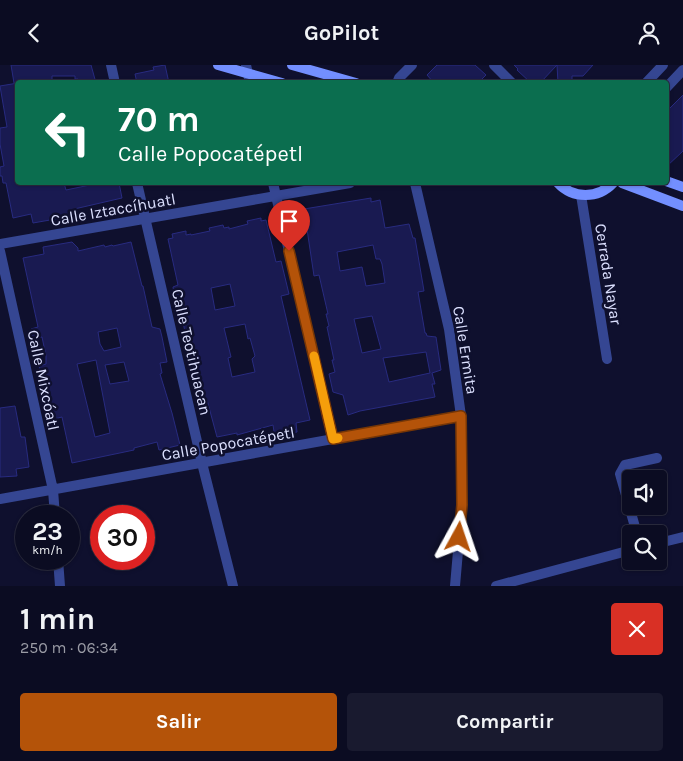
<!DOCTYPE html>
<html lang="es">
<head>
<meta charset="utf-8">
<style>
	:root { --surface:#0b0c22; --page:#191a2f; --text:#f1f3f6; --muted:#9a9ba5; --line:#2b2c40; --accent:#b45309 }
	body { margin:0; font-family:Karla,sans-serif; background:var(--page); color:var(--text); height:100vh; display:flex; flex-direction:column; font-size:19px; white-space:nowrap }
	* { box-sizing:border-box; margin:0 }
	p { font-size:16px; color:var(--muted) }
	.icon { flex:none; width:28px; height:28px; fill:none; stroke:currentColor; stroke-width:2; stroke-linecap:round; stroke-linejoin:round }
	.map { position:relative; height:521px; overflow:hidden }
	.panel { display:flex; flex-direction:column; background:var(--surface); flex:1 }
	.panel>* { flex:none }
	.banner { position:absolute; left:15px; top:15px; width:654px; height:105px; border-radius:5px; box-shadow:0 1px 4px #0004,0 0 0 1px var(--line); background:#0b6e4f; color:#fff; overflow:hidden }
	.buttons { position:absolute; left:622px; top:405px; display:grid; gap:10px }
	.buttons a { display:grid; place-items:center; width:45px; height:45px; border-radius:5px; background:var(--surface); box-shadow:0 1px 4px #0004,0 0 0 1px var(--line); font-size:25px }
	.speed { position:absolute; left:15px; top:440px; display:flex; gap:10px; font-size:25px; font-weight:700; text-align:center }
	.speed>* { display:grid; place-content:center; width:65px; height:65px; border-radius:50%; background:var(--surface); box-shadow:0 1px 4px #0004,0 0 0 1px var(--line); line-height:1 }
	.speed small { font-size:12px; font-weight:400 }
	.speed .limit { border:8px solid #d22; background:#fff; color:#111 }
	.pin { position:absolute; display:grid; place-items:center; width:42px; height:42px; color:#fff; margin:-51px -21px; border-radius:50% 50% 50% 0; rotate:-45deg; box-shadow:0 0 5px #0007 }
	.pin .icon { rotate:45deg }
	.me { position:absolute; width:55px; margin:-28px; rotate:5deg; stroke-linejoin:round; filter:drop-shadow(0 0 4px #0008) }
	.turn { display:flex; align-items:center; gap:18px; height:105px; padding:0 20px; font-size:22px }
	.turn .icon { width:65px; height:65px; stroke-width:2.5 }
	.turn b { display:block; font-size:35px; line-height:42px }
	.round { display:grid; place-items:center; flex:none; width:52px; height:52px; border-radius:5px; background:var(--page) }
	.summary { display:flex; align-items:center; justify-content:space-between; height:85px; padding:0 20px }
	h1 { font-size:30px; font-weight:700; line-height:38px }
	.action { display:flex; gap:10px; margin-top:auto; padding:10px 20px }
	.action a { flex:1; height:58px; border-radius:5px; background:var(--accent); color:#fff; font-size:20px; font-weight:700; line-height:58px; text-align:center }
	.action a+a { background:var(--page); color:var(--text) }
	header { display:flex; justify-content:space-between; align-items:center; height:65px; padding:0 20px; background:var(--surface); font-size:22px; font-weight:700 }
	.map>svg:first-child { display:block }
</style>
</head>
<body>
<header><svg class="icon" aria-label="back" viewBox="0 0 24 24"><path d="M15 5l-7 7 7 7"/></svg>GoPilot<svg class="icon" aria-label="person" viewBox="0 0 24 24"><circle cx="12" cy="8" r="4"/><path d="M4 21q1-7 8-7t8 7"/></svg></header>
<div class="map">
<svg width="683" height="521" viewBox="0 0 683 521">
	<rect width="100%" height="100%" fill="#0f102e"/>
	<path fill="#191a51" stroke="#282b80" fill-rule="evenodd" d="M11,0h80l5,18h-17l-1,-4h-3v-3h-23v7h-38z
		M165,0l4,18h-32l-2,-9 19,-4 -1,-3z
		M437,0h38l11,10 -8,8h-44l-7,-8z
		M514,0h79l-10,11h-11v7h-14l-1,-18 -17,18h-9l-14,-13 1,-1z
		M18,18v100h46l2,7 24,-5 -1,-2h30l3,15 -52,12 2,6 -22,4 -17,3 -2,-9 -18,4 -7,-35h-3l-1,-7h-2v-9l4,-1 -4,-22v-16l7,-1 -7,-41z
		M683,30v56l-17,16v-55z
		M371,133v4l9,-2 5,28 24,-4 4,14h2l9,53 -6,1 7,41h1l1,3 9,1 5,33 -9,3 3,11h-3l3,13 -75,14 -12,4 -5,-20 -10,-3 -4,-18 6,-2 -3,-12h2l-7,-33 2,-1 -3,-12h2l-9,-39 -5,1 -10,-67zM373,180l3,14h4l2,5 3,19 -19,3 -4,-19 -22,4 -3,-19zM372,251l9,33 -19,4 -8,-34zM426,287l4,21 -41,9 -6,-24z
		M261,153v3l5,-1 10,42 5,-1 8,33 -8,2 29,124 -14,3 1,9 -5,1v2l-17,3 -2,-13 -36,10v-2l-20,4 -10,-37 -7,1 -19,-88 -6,-13 -2,-13 5,-2 -10,-46 5,-1 -1,-4 14,-3v4l5,-1v1l19,-4 -1,-3 14,-3 1,3 5,-1v2l19,-5 -1,-3zM230,219l5,22 -20,4 -4,-22zM245,259l3,15 2,-1 5,18 -3,3 3,13 -23,5 -4,-19 3,-1 -7,-29z
		M72,177l6,6v3l26,-6 1,2 7,-2 1,1 18,-4 11,44h1l9,41 8,2 2,8 5,25 -7,1 2,10 -2,1 12,39 8,32 -21,5 -2,-8 -23,6v2l-62,13 -10,-46 -8,2 -15,-53 7,-2v-8l-4,-19 -9,2 -2,-10 7,-2 -15,-69 21,-4 -1,-7zM117,263l4,19 -17,4 -4,-7 -2,-12zM96,295l14,73 -15,4 -18,-73zM124,297l5,19 -19,3 -5,-19z
		M15,341l6,31h4l4,30 -13,2 1,7 -17,1v-69z"/>
	<g fill="none" stroke-linecap="round" stroke-linejoin="round">
		<path stroke="#354692" stroke-width="10" d="M111,0l4,18
			M246,0l4,18
			M494,0l18,18
			M397,18l2,-5 13,-13
			M646,18l17,-18
			M666,23l17,-18
			M137,118l65,280 31,123
			M273,118l60,256
			M415,118l34,146 12,87 1,89 -7,81
			M581,130l26,164
			M0,179l350,-61
			M0,186l53,239 2,26
			M0,434l461,-83
			M637,469l-17,-60 5,-9 32,-7
			M659,478l24,-6
			M58,494l2,27
			M496,521l135,-36"/>
		<path stroke="#738fff" stroke-width="10" d="M218,0l64,18
			M292,0l64,18
			M666,116l17,6
			M558,118c15,16 40,16 55,0
			M622,118l61,23"/>
	</g>
	<g fill="none" stroke-linecap="round" stroke-linejoin="round">
		<g stroke="#753606" stroke-width="12">
			<path id="route" d="M289,186l44,188 128,-23 1,89 -3,32"/>
		</g>
		<use href="#route" stroke="#b45309" stroke-width="9"/>
		<path stroke="#f59e0b" stroke-width="9" d="M314,291l19,83 5,-1"/>
	</g>
	<g text-anchor="middle" stroke-width="5" stroke-linejoin="round" paint-order="stroke">
		<g font-size="16" fill="#dce0ff" stroke="#0f102e">
			<text transform="translate(113 144) rotate(-10)" y="6">Calle Iztaccíhuatl</text>
			<text transform="translate(609 209) rotate(81)" y="6">Cerrada Nayar</text>
			<text transform="translate(466 285) rotate(81)" y="6">Calle Ermita</text>
			<text transform="translate(192 287) rotate(77)" y="6">Calle Teotihuacan</text>
			<text transform="translate(44 315) rotate(78)" y="6">Calle Mixcóatl</text>
			<text transform="translate(228 378) rotate(-10)" y="6">Calle Popocatépetl</text>
		</g>
	</g>
</svg>
<div class="buttons">
<a><svg class="icon" aria-label="sound" viewBox="0 0 24 24"><path d="M4 9h4l5-4v14l-5-4H4zM17 9q2 3 0 6"/></svg></a>
<a><svg class="icon" aria-label="search" viewBox="0 0 24 24"><circle cx="10" cy="10" r="6"/><path d="M15 15l6 6"/></svg></a>
</div>
<div class="speed"><div>23<small>km/h</small></div><div class="limit">30</div></div>
<div class="pin" style="left:289px;top:186px;background:#d93025"><svg class="icon" aria-label="arrive" viewBox="0 0 24 24"><path d="M6 21V4h12l-3 4 3 4H6"/></svg></div>
<svg class="me" style="left:459px;top:472px" viewBox="-20 -20 40 40"><path d="M0-17L14 15 0 8-14 15z" fill="#b45309" stroke="#fff" stroke-width="4"/></svg>
<div class="banner">
<div class="turn"><svg class="icon" aria-label="left" viewBox="0 0 24 24"><path d="M17 20v-9H6M10 6l-5 5 5 5"/></svg><div><b>70 m</b>Calle Popocatépetl</div></div>
</div>
</div>
<section class="panel">
<div class="summary"><div><h1>1 min</h1><p>250 m · 06:34</p></div><a class="round" style="background:#d93025;color:#fff"><svg class="icon" aria-label="close" viewBox="0 0 24 24"><path d="M6 6l12 12M18 6L6 18"/></svg></a></div>
<div class="action"><a>Salir</a><a>Compartir</a></div>
</section>
</body>
</html>
